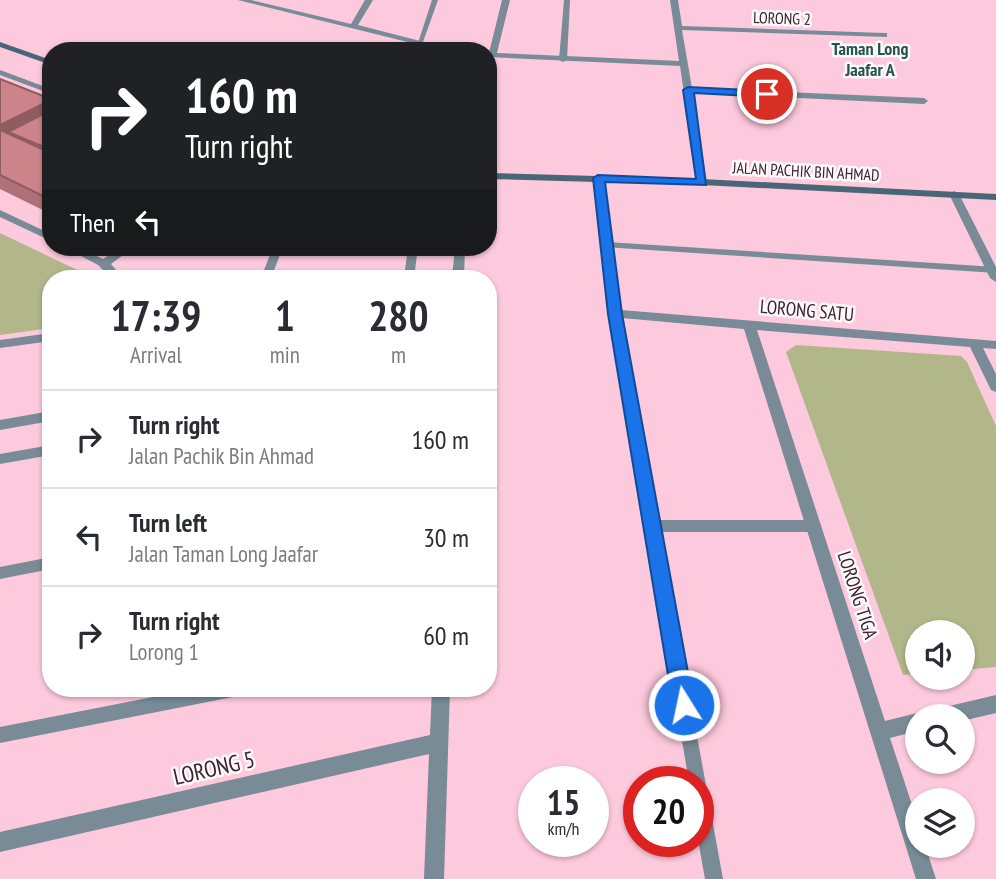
<!DOCTYPE html>
<html lang="en">
<head>
<meta charset="utf-8">
<style>
	:root { --surface:#fff; --page:#f2f2f3; --text:#2b2b33; --muted:#7c7c81; --line:#e1e1e2 }
	body { margin:0; font-family:"PT Sans Narrow",sans-serif; background:var(--page); color:var(--text); height:100vh; display:flex; flex-direction:column; font-size:26px; white-space:nowrap }
	* { box-sizing:border-box; margin:0 }
	p { font-size:23px; color:var(--muted) }
	.icon { flex:none; width:38px; height:38px; fill:none; stroke:currentColor; stroke-width:2; stroke-linecap:round; stroke-linejoin:round }
	.map { position:relative; flex:1; overflow:hidden }
	.sheet { position:absolute; left:42px; top:270px; width:455px; height:427px; display:flex; flex-direction:column; background:var(--surface); border-radius:28px; box-shadow:0 2px 5px #0004 }
	.sheet>* { flex:none }
	.top-card { position:absolute; left:42px; top:42px; width:455px; height:214px; border-radius:28px; box-shadow:0 2px 5px #0004; background:#202124; color:#fff; overflow:hidden }
	.controls { position:absolute; left:905px; top:620px; display:grid; gap:14px }
	.controls a { display:grid; place-items:center; width:70px; height:70px; border-radius:50%; background:var(--surface); box-shadow:0 2px 5px #0004; font-size:35px }
	.speed { position:absolute; left:518px; top:766px; display:flex; gap:14px; font-size:35px; font-weight:700; text-align:center }
	.speed>* { display:grid; place-content:center; width:91px; height:91px; border-radius:50%; background:var(--surface); box-shadow:0 2px 5px #0004; line-height:1 }
	.speed small { font-size:18px; font-weight:400 }
	.speed .limit { border:10px solid #d22; background:#fff; color:#111 }
	.pin { position:absolute; display:grid; place-items:center; width:60px; height:60px; color:#fff; margin:-30px; border:4px solid #fff; border-radius:50%; box-shadow:0 2px 7px #0007 }
	.me { position:absolute; width:77px; margin:-38px; rotate:350deg; stroke-linejoin:round; filter:drop-shadow(0 0 5px #0008) }
	.turn { display:flex; align-items:center; gap:24px; height:147px; padding:0 28px; font-size:32px }
	.turn .icon { width:91px; height:91px; stroke-width:2.5 }
	.turn b { display:block; font-size:49px; line-height:60px }
	.then { display:flex; align-items:center; height:66px; padding:0 28px; background:#0003; gap:14px; font-size:26px }
	.eta { display:flex; justify-content:space-evenly; align-items:center; height:119px; text-align:center }
	.eta b { font-size:42px; font-weight:700; line-height:49px }
	ul { padding:0; list-style:none }
	li { display:flex; align-items:center; gap:21px; height:98px; padding:0 28px; border-top:2px solid var(--line) }
	li div { flex:1 }
	li b { display:block; font-size:26px }
	li em { font-style:normal }
	.map>svg:first-child { display:block }
</style>
</head>
<body>
<div class="map">
<svg width="996" height="879" viewBox="0 0 996 879">
	<rect width="100%" height="100%" fill="#fdc9dd"/>
	<path fill="#b1b788" d="M0,233l94,45h-43v50l-51,7z
		M796,345l165,11 6,6 29,64v241l-33,3 -1,-38h-45v42l-14,1 -117,-323z"/>
	<g fill="none" stroke-linecap="round" stroke-linejoin="round">
		<path fill="#788b97" fill-rule="evenodd" d="M432,0h6l-15,42 -5,1z
			M564,0h6l-3,60 -4,2 -4,-2z
			M607,242l389,25v6l-392,-26v-4z
			M273,247h10l-12,31h-10z
			M408,247h10l-4,31h-10z
			M615,310l5,4 38,206h156l5,2 2,4 -2,4 -5,2h-154l63,347h-18l-7,-39v-58h-9l-79,-468z
			M51,411v10l-51,9v-10z
			M51,445v10l-51,9v-10z
			M51,557v12l-51,10v-12z
			M199,688h47l-2,6 -6,2 -238,47v-16z"/>
		<path fill="#788b97" fill-rule="evenodd" d="M238,0h13l100,24 14,-24h8l-15,25 101,26h-15z
			M502,0h8l-13,53 182,8 -9,-61h8l4,26 202,7h3v4l-205,-7 10,58 232,10 4,3 -4,3 -231,-11 14,89 -5,3 -5,-3 -17,-116 -192,-9z
			M0,70l51,19v5l-51,-19z
			M596,176l8,2 17,132 375,31v8l-13,-1 13,26v18l-5,-2 -21,-43 -213,-17 128,391 32,-8 7,3h-7v15l-27,7 27,82v25h8l11,34h-20l-172,-550 -133,-12z
			M954,191l5,3 37,73v15l-6,-4 -41,-84z
			M0,210l51,24v7l-51,-24z
			M64,247h14l25,12 19,-12h12l-23,17 12,14h-12l-13,-13z
			M455,247h10l-1,31h-12z
			M51,333v8l-51,7v-8z
			M432,688h18l-6,191h-20l5,-125 -429,98v-20l430,-97z
			M996,695v18l-34,8v-5h-26l3,-6 6,-3z"/>
		<path fill="#496676" fill-rule="evenodd" d="M0,42l51,18v5l-51,-18z
			M488,173l214,6 294,15v6l-294,-15 -214,-6z"/>
	</g>
	<path fill="#af7177" d="M0,79l51,20v115l-51,-25z"/>
	<path fill="#8f5c61" d="M51,100v13l-43,19 1,2 -9,-1v-8z"/>
	<path fill="#cc838a" stroke="#8f5c61" stroke-width="2" d="M0,79l51,20v1l-51,25z
		M51,110v40l-43,-18z
		M0,130l51,23v47l-51,-25z"/>
	<path fill="#1a73e8" stroke="#114b97" stroke-width="2" d="M688,87l79,4 5,3 -5,3 -73,-4 12,92 -101,-3 17,132 72,391 -3,8 -7,3 -8,-3 -3,-8 -65,-391 -15,-136 5,-3 98,4 -13,-89z"/>
	<g text-anchor="middle" stroke-width="5" stroke-linejoin="round" paint-order="stroke">
		<g font-size="16" fill="#37242c" stroke="#fff9fb">
			<text transform="translate(782 18) rotate(2)" y="6">LORONG 2</text>
			<text transform="translate(806 171) rotate(3)" y="6">JALAN PACHIK BIN AHMAD</text>
		</g>
		<g font-size="18" font-weight="bold" fill="#225648" stroke="#fff9fb">
			<text x="870" y="55">Taman Long<tspan x="870" dy="21">Jaafar A</tspan></text>
		</g>
		<g font-size="19" fill="#37242c" stroke="#fff9fb">
			<text transform="translate(807 310) rotate(5)" y="7">LORONG SATU</text>
			<text transform="translate(858 595) rotate(72)" y="7">LORONG TIGA</text>
		</g>
		<g font-size="23" fill="#37242c" stroke="#fff9fb">
			<text transform="translate(214 768) rotate(-13)" y="8">LORONG 5</text>
		</g>
	</g>
</svg>
<div class="controls">
<a><svg class="icon" aria-label="sound" viewBox="0 0 24 24"><path d="M4 9h4l5-4v14l-5-4H4zM17 9q2 3 0 6"/></svg></a>
<a><svg class="icon" aria-label="search" viewBox="0 0 24 24"><circle cx="10" cy="10" r="6"/><path d="M15 15l6 6"/></svg></a>
<a><svg class="icon" aria-label="layers" viewBox="0 0 24 24"><path d="M12 4l9 5-9 5-9-5zM3 14l9 5 9-5"/></svg></a>
</div>
<div class="speed"><div>15<small>km/h</small></div><div class="limit">20</div></div>
<div class="pin" style="left:767px;top:94px;background:#d93025"><svg class="icon" aria-label="arrive" viewBox="0 0 24 24"><path d="M6 21V4h12l-3 4 3 4H6"/></svg></div>
<svg class="me" style="left:684px;top:705px" viewBox="-20 -20 40 40"><circle r="17" fill="#1a73e8" stroke="#fff" stroke-width="3"/><path d="M0-11L8 9 0 5-8 9z" fill="#fff"/></svg>
<div class="top-card">
<div class="turn"><svg class="icon" aria-label="right" viewBox="0 0 24 24"><path d="M7 20v-9h11M14 6l5 5-5 5"/></svg><div><b>160 m</b>Turn right</div></div>
<div class="then">Then<svg class="icon" aria-label="left" viewBox="0 0 24 24"><path d="M17 20v-9H6M10 6l-5 5 5 5"/></svg></div>
</div>
<section class="sheet">
<div class="eta">
<div><b>17:39</b><p>Arrival</p></div>
<div><b>1</b><p>min</p></div>
<div><b>280</b><p>m</p></div>
</div>
<ul>
<li><svg class="icon" aria-label="right" viewBox="0 0 24 24"><path d="M7 20v-9h11M14 6l5 5-5 5"/></svg><div><b>Turn right</b><p>Jalan Pachik Bin Ahmad</p></div><em>160 m</em></li>
<li><svg class="icon" aria-label="left" viewBox="0 0 24 24"><path d="M17 20v-9H6M10 6l-5 5 5 5"/></svg><div><b>Turn left</b><p>Jalan Taman Long Jaafar</p></div><em>30 m</em></li>
<li><svg class="icon" aria-label="right" viewBox="0 0 24 24"><path d="M7 20v-9h11M14 6l5 5-5 5"/></svg><div><b>Turn right</b><p>Lorong 1</p></div><em>60 m</em></li>
</ul>
</section>
</div>
</body>
</html>
